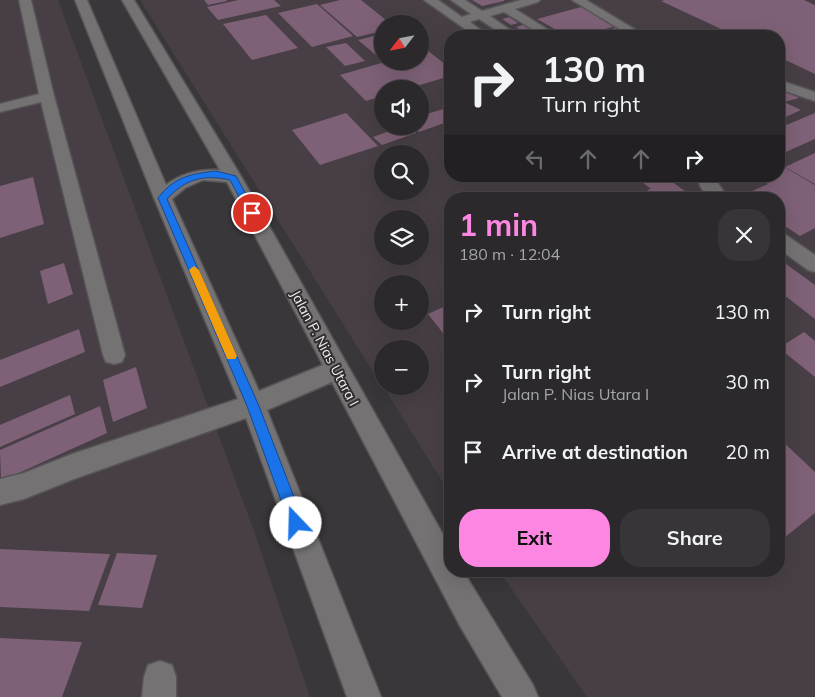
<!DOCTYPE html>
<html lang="en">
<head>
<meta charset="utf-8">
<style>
	:root { --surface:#2b292b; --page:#373537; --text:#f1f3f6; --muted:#a6a6a9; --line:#474547; --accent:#fd86e2 }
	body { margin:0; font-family:Mulish,sans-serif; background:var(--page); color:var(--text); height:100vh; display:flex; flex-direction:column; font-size:19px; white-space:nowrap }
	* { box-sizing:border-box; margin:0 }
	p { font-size:16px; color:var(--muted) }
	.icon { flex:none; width:28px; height:28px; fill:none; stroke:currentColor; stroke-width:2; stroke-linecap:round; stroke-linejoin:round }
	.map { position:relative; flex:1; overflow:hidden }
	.side { position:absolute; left:444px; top:192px; width:341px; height:385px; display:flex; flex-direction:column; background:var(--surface); border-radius:20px; box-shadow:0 5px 20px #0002,0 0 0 1px var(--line) }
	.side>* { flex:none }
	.banner { position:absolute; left:444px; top:30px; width:341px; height:152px; border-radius:20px; box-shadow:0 5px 20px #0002,0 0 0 1px var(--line); background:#2b292b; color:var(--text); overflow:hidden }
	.needle { width:32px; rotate:238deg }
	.buttons { position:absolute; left:374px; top:15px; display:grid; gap:10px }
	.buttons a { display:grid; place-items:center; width:55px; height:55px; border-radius:50%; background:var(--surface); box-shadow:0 5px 20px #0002,0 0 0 1px var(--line); font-size:25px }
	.pin { position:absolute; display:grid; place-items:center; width:42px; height:42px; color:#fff; margin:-21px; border:2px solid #fff; border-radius:50%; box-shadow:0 1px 5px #0007 }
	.me { position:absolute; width:55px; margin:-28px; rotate:339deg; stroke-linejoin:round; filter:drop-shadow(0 0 4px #0008) }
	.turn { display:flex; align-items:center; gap:18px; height:105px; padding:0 15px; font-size:22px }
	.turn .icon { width:65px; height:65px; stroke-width:2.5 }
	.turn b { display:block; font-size:35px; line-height:42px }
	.lanes { display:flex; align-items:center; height:48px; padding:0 15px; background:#0003; justify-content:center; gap:25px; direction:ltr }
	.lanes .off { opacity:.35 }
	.round { display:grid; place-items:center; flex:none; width:52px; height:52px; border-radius:20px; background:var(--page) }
	.head { display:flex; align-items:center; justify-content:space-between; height:85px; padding:0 15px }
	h1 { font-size:30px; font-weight:700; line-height:38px; color:var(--accent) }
	.button { display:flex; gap:10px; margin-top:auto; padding:10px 15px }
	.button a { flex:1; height:58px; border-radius:20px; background:var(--accent); color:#111; font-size:20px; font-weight:700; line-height:58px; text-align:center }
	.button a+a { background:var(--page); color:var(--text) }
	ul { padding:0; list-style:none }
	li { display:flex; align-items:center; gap:15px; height:70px; padding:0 15px }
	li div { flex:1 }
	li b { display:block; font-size:19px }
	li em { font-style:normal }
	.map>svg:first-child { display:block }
</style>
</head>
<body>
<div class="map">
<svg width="815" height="697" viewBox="0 0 815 697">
	<rect width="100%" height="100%" fill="#393739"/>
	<path fill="#473f45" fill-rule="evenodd" d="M0,0h58l196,531 56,166h-310z
		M140,0h675v697h-228l-88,-126h280v-372h-329v295l-67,-108h37v-37h-38v37zM382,24h38v37h-38zM450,36h329v140h-329zM382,89h38v37h-38zM382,154h38v37h-38zM382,219h38v37h-38zM382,284h38v37h-38z"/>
	<path fill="#7e6176" d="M204,0h23v1l-19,4z
		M238,0h36l7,6 -63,14 -11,-13z
		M340,0h21l30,24h-9v7l-25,6 -37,-32z
		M472,0h32v1l-22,5z
		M665,0h139l11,5v69l-36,-17v-21h-43l-75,-35z
		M317,4l36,32 -41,11 -34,-34z
		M581,7l35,19 -36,10h-13l-30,-17z
		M266,15l32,33 -46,12 -29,-36z
		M509,17l9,6 -7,2 -9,-6z
		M526,24l20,12h-15l-15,-9z
		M618,27l14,7 -6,2h-38z
		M374,36l8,6v12l-5,2 -19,-16z
		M346,43l19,18 -20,5 -19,-19z
		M427,50l23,18v8l-43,13h-25v7l-16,5 -26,-26 48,-14h32v-9z
		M784,90l15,8 -15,4 17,8 -22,10v-28z
		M450,107v14l-31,11 -5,-6h6v-10z
		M346,113l32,33 -58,19 -28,-35z
		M815,113v26l-36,16v-27z
		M403,126h5l8,7 -34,12 -9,-8z
		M815,153v31l-30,-17z
		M786,168l29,17v43l-15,8 -21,-14v-23h-35l-3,-3 27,-12 -7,-5 6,-3h12v-5z
		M634,176h21l9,7 7,-2 25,18h-38l-11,-9 4,-1z
		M33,177l11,47 -44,14v-52z
		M779,259l36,26v34l-36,-28z
		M64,263l9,31 -25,10 -8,-33z
		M450,304v38l-22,-28z
		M79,329l6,23 -85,35v-27z
		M804,332l11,9v36l-36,-29z
		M136,367l11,41 -34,14 -10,-42z
		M70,395l5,19 -75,33v-22z
		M100,406l7,27 -106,48 -1,-31z
		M779,438l36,34v41l-36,29z
		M0,549l110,5 -21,57 -89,-4z
		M117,553l40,2 -15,53 -44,-3z
		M0,638l82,4 -20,55h-62z"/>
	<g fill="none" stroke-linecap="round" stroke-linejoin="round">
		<g stroke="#565456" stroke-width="3">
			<path id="minor" d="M19,0h12l23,96 71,259 -3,7 -8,2 -8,-2 -3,-7 -62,-253 -41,10v-8l39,-10z
				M75,0h12l79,185c16,-12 34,-16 54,-15l-98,-170h12l108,178 208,369v24h13l70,114 5,12h-36l-42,-71 -128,-244 -65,28 114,287h-34l-101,-279 -172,61 -50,20 -24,6v-26l24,-6 48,-19 166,-55 -84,-201zM203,180l24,2 96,183 -64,26 -87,-192 13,-11z
				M424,0h14l24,17 9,-3 -20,-14h14l17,11 39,-11h19l-2,2 -23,7 43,27h-14l-40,-24 -14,4 29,20h-14l-26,-17 -9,3 19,14h-14z
				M572,0h14l60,36h-15z
				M779,80l36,12v9l-36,-12z
				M696,176h17l16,23h-19l-9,-11z
				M779,233l7,2 29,20v17l-7,-2 -29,-21z
				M160,661l12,4 4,12v20h-34l2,-20 4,-12z"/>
		</g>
		<use href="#minor" fill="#747273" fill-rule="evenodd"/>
	</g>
	<path fill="#1a73e8" stroke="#114b97" d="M216,171l20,5 20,37 -1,2h-6l-19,-35c-26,-6 -45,-1 -63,19l92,207 45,117 -2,5 -6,2 -5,-2 -44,-122 -89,-208c16,-21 32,-24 58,-27z"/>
	<path fill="#f59e0b" d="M194,266l5,4 38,86 -2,3h-8l-1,-3 -37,-86z"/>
	<g text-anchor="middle" stroke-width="4" stroke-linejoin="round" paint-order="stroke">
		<g font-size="14" fill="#eeecee" stroke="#2f2d2e">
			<text transform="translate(325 348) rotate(62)" y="5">Jalan P. Nias Utara I</text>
		</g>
	</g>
</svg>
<div class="buttons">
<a><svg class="needle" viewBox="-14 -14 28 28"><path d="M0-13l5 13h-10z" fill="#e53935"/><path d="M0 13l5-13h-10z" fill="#a6a6a9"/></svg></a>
<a><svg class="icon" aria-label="sound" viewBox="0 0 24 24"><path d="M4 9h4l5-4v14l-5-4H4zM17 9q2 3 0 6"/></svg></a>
<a><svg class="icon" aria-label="search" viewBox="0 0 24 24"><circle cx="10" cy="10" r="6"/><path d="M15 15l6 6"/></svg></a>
<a><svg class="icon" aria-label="layers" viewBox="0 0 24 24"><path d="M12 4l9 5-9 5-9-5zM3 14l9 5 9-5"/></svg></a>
<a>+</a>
<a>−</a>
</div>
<div class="pin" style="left:252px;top:213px;background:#d93025"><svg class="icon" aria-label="arrive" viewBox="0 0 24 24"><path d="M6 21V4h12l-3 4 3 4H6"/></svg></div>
<svg class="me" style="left:296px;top:523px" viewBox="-20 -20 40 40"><circle r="19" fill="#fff"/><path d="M0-13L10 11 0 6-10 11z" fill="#1a73e8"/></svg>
<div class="banner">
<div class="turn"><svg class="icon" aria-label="right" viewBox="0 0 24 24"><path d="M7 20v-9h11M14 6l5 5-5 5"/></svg><div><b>130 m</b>Turn right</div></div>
<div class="lanes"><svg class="icon off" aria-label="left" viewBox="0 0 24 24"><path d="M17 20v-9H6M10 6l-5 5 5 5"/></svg><svg class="icon off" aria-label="ahead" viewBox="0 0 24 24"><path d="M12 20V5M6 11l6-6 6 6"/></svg><svg class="icon off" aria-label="ahead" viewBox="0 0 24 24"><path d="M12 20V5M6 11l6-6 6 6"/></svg><svg class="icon" aria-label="right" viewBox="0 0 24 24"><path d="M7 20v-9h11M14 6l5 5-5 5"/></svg></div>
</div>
<section class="side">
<div class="head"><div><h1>1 min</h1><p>180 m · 12:04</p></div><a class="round"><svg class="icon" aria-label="close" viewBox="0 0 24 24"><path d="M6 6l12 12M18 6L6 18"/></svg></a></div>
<ul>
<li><svg class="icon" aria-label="right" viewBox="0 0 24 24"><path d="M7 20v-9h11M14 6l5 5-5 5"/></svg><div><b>Turn right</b></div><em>130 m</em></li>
<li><svg class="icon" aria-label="right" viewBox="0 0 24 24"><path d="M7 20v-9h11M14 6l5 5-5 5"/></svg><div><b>Turn right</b><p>Jalan P. Nias Utara I</p></div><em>30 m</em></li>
<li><svg class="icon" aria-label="arrive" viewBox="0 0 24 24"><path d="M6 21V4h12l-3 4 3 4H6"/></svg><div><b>Arrive at destination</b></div><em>20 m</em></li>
</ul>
<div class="button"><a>Exit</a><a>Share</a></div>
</section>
</div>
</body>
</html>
